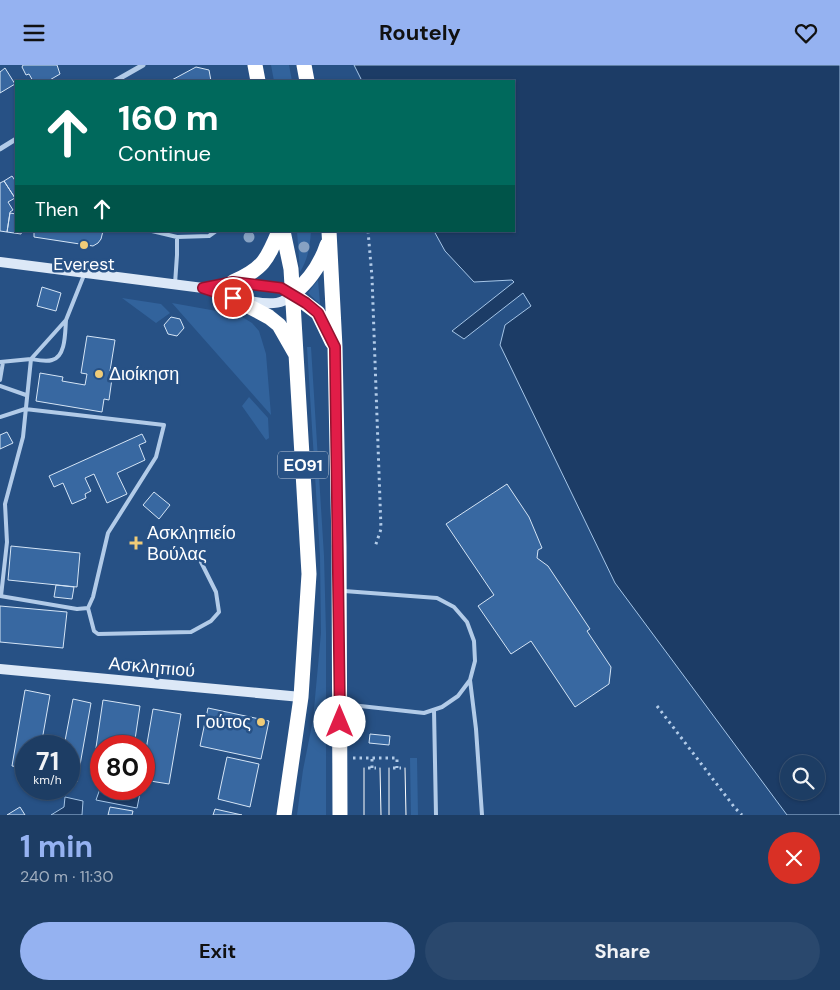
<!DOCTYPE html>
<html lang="en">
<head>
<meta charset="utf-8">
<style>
	:root { --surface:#1d3d64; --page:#2a486d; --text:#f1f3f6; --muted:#a0aebf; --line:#3b5678; --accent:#95b2f1 }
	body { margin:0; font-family:"DM Sans",sans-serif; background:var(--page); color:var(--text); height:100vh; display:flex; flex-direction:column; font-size:19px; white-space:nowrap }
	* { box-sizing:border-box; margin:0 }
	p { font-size:16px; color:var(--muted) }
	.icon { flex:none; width:28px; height:28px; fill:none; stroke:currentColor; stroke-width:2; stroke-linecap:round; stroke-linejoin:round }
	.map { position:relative; height:750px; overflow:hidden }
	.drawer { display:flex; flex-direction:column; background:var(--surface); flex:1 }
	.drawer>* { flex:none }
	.top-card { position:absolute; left:15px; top:15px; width:500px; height:152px; border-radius:0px; box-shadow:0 1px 4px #0004,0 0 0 1px var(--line); background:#00695c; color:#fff; overflow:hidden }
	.buttons { position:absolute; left:780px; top:690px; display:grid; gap:10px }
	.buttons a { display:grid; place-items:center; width:45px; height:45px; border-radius:50%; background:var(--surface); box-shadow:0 1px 4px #0004,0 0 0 1px var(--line); font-size:25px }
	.speed { position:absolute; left:15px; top:670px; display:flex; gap:10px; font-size:25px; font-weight:700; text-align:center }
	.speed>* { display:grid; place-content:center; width:65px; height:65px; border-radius:50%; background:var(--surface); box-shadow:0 1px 4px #0004,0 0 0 1px var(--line); line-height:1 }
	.speed small { font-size:12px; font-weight:400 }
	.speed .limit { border:8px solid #d22; background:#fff; color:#111 }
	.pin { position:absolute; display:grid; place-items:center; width:42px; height:42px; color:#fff; margin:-21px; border:2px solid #fff; border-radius:50%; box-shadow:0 1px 5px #0007 }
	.me { position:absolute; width:55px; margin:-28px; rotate:0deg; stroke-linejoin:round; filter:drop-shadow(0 0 4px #0008) }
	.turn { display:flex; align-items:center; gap:18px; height:105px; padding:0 20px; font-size:22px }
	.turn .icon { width:65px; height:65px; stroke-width:2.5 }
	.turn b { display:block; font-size:35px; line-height:42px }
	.then { display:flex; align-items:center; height:48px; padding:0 20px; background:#0003; gap:10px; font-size:19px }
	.round { display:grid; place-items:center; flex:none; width:52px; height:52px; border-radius:26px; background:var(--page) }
	.summary { display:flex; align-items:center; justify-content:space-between; height:85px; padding:0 20px }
	h1 { font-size:30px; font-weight:700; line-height:38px; color:var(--accent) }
	.primary-button { display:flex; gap:10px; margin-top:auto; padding:10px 20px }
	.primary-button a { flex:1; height:58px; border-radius:30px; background:var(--accent); color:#111; font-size:20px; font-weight:700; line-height:58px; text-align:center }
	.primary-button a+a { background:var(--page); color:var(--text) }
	header { display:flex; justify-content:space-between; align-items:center; height:65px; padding:0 20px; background:var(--accent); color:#111; font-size:22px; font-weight:700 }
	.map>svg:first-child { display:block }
</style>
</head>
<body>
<header><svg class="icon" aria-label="menu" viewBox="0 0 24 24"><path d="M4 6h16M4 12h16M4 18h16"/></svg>Routely<svg class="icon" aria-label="heart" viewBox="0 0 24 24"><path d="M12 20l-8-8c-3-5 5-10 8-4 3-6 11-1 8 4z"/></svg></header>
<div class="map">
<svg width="840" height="750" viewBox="0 0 840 750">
	<rect width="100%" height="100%" fill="#275185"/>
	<path fill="#32639c" d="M271,0h18l3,16h-18z
		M297,166h14c-1,15 -3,28 -11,41z
		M318,215l2,24 -12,-11z
		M122,233l39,6 9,9 -14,10z
		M172,238l67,12 13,8 7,8 7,23 5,61z
		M307,282h4l13,209 2,77v182h-29l6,-45 10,-50 8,-87 -1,-77z
		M249,332l19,21 1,20 -3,2 -24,-34z
		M410,693h7l1,57h-7z"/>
	<path fill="#1c3c66" stroke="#a6c6e8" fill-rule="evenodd" d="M354,0h486v750h-53l-172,-232 -115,-238 5,-20 26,-19 -8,-13 -59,46 -12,-8 62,-49 -2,-2 -38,2 -29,-31 -11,-20h80v-150h-152zM789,699h27v27h-27z
		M101,721v3h15l24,4 -3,15 -41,-8z
		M65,732l18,4 -1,14h-31l13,-8z"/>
	<path fill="#3868a1" stroke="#d5e5f6" d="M23,0h34l3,9 -12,7h-15l-4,-7 -3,1 -4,-8z
		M196,2l13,3 2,11h-41z
		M5,3l10,16 -15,9v-21z
		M12,111l4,6 -1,16 -11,-17z
		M4,116l11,17 -7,4 5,8 -3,2 -3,20 -7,-1v-48z
		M10,148l6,1v17h6l-1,3 -14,-2z
		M34,166h69l-2,8 -3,4 -5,3 -59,-9z
		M42,222l19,6 -5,18 -19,-5z
		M171,252l9,2 4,9 -7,8 -9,-2 -4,-9z
		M87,271l28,4 -5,31h3l-4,29 -5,-1 -2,13 -66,-11 4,-28 23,4 -1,4 23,4 2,-11 -6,-1z
		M7,367l6,11 -13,6v-14z
		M142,369l4,8 -7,3 6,15 -28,13 10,21 -20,9 -13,-29 -9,4 6,13 -6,3 1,4 -14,6 -9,-21 -9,4 -5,-11z
		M507,419l22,33 13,31 -4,2 -1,8 11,8 42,63 -3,2 24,36 -2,17 -34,23 -44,-66 -20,13 -33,-48 16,-11 -48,-71z
		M154,427l16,13 -11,14 -16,-14z
		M11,481l69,7 -3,34 -69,-7z
		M56,520l18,2 -2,12 -18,-2z
		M0,541l67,6 -4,36 -63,-6z
		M25,625l25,5 -9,51h-15v22l-14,-2z
		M73,634l18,4 -14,79 -8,-2v-34h-5z
		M103,635l37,6 -6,40h-33v16l-7,-1z
		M208,643l61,13 -8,38 -61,-13z
		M153,644l28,5 -12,70 -25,-4v-19z
		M370,669l20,2 -1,9 -20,-2z
		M227,692l32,7 -9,43 -32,-8z
		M20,742l5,8h-18z
		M110,742l23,4 -1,4h-24z
		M215,744l27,6h-29z"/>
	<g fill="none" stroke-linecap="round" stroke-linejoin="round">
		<path stroke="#b2cbe8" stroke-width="3" stroke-dasharray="2.5 4" stroke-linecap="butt" d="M368,166l4,46 9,252 -6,18
			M657,641l78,102 7,7
			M353,693h44v10
			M368,703h8
			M372,703v-10
			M393,703h8"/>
		<path stroke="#b2cbe8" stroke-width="4" d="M152,166l25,6 32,-1 7,-5
			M175,219l2,-29v-18
			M0,297l31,-3 35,-39 18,-45
			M0,315l3,-18
			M0,321l26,9
			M0,352l25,-8 139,16 -8,32 -48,76 -15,64 -5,11 6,23 4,3 93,-2 20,-11 8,-9 -3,-20 -19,-38
			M0,531l77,13 11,-1
			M1,531l6,-54 -2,-38 18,-67 8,-78c6,1 15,3 21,1 14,-3 13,-28 14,-40
			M470,615l6,49 6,86
			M342,639l82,9 18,-6 16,-11 12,-16 5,-19 -1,-20 -7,-19 -13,-15 -17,-9 -93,-7
			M434,645l2,105"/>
		<path stroke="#b2cbe8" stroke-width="5" d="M115,16l28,-16
			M0,84l16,-10"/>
		<path stroke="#dce8f7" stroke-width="10" d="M0,197l203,26c18,6 62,21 80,13 3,-2 7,-5 10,-7l-12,-6 -48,-6 -30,6
			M0,604l301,28"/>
		<path stroke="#fff" stroke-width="15" d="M255,0l3,16
			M304,0l3,16
			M283,166l8,38 18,305 -8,123 -17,118
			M329,166l6,116 4,199 1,269
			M233,217c30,-13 34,-22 46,-51
			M293,229l25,19 14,29
			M293,229c16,-13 27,-28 34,-49
			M233,233l36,19 10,8 16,28"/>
		<path stroke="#fff" stroke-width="1" d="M364,703v47
			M380,703l1,47
			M389,703v47
			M405,703l1,47"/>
	</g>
	<g fill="#87a2c3">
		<circle cx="249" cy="172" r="5.5"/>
		<circle cx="304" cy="182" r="5.5"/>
	</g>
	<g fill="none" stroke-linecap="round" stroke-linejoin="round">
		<g stroke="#92132f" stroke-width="12">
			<path id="route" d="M233,233l-30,-10 30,-6 48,6 25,15 12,10 17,34 5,375"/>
		</g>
		<use href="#route" stroke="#e11d48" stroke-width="9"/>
	</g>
	<g fill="#f0cc78" stroke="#275185" stroke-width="2">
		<circle cx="84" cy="180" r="5"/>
		<circle cx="99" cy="309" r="5"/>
		<path d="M133.5 470.5h5v5h5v5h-5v5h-5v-5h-5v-5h5z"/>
		<circle cx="261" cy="657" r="5"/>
	</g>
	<g text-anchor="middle" stroke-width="5" stroke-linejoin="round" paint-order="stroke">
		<rect fill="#275185" stroke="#becbda" stroke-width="1" x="278" y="386.5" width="50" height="27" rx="4"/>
		<g font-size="16" font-weight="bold" fill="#fff">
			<text x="303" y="406">ΕΟ91</text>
		</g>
		<g font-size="18" fill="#fff" stroke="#275185" text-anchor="start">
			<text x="84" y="205" text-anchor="middle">Everest</text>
			<text x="109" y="315">Διοίκηση</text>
			<text x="147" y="474">Ασκληπιείο<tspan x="147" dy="21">Βούλας</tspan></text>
			<text x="251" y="663" text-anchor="end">Γούτος</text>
		</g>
		<g font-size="18" fill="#fff" stroke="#275185">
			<text transform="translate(152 602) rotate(5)" y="6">Ασκληπιού</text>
		</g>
	</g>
</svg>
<div class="buttons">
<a><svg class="icon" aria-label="search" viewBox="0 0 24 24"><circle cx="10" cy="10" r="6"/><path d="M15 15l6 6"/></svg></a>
</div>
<div class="speed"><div>71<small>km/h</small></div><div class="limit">80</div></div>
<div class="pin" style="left:233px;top:233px;background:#d93025"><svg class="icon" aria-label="arrive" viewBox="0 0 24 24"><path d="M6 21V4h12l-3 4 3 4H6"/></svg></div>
<svg class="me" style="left:340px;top:657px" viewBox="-20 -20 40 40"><circle r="19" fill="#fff"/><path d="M0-13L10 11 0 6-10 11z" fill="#e11d48"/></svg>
<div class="top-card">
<div class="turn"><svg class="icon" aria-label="ahead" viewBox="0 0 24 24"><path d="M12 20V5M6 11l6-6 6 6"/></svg><div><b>160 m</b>Continue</div></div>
<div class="then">Then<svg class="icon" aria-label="ahead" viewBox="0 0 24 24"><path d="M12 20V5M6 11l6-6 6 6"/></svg></div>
</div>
</div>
<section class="drawer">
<div class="summary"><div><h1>1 min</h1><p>240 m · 11:30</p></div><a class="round" style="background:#d93025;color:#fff"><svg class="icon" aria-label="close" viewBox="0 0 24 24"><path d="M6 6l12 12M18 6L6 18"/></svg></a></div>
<div class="primary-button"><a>Exit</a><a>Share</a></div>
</section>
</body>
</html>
